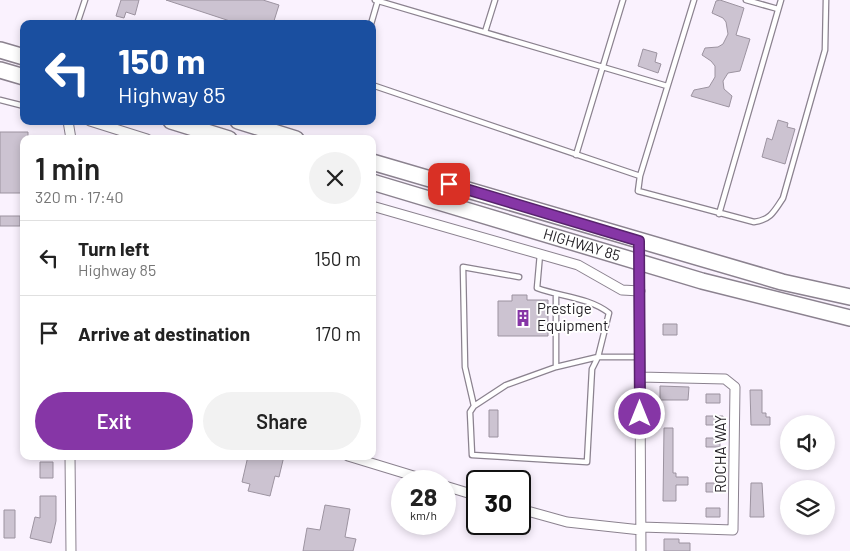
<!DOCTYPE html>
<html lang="en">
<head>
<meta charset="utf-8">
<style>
	:root { --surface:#fff; --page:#f2f2f2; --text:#222; --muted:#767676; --line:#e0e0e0; --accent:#8636a6 }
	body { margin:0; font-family:Barlow,sans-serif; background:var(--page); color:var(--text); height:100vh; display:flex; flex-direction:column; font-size:19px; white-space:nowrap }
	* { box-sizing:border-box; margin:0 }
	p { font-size:16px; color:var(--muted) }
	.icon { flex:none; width:28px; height:28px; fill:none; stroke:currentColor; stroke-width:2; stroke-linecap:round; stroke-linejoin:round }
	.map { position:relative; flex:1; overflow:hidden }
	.details { position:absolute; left:20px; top:135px; width:356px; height:325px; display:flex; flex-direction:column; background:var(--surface); border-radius:10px; box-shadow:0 2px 8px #0003 }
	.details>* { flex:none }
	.top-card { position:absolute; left:20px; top:20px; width:356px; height:105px; border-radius:10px; box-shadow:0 2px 8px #0003; background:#1a4fa0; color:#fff; overflow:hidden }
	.tools { position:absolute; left:780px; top:415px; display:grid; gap:10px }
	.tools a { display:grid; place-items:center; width:55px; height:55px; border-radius:50%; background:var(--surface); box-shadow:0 2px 8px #0003; font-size:25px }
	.speed { position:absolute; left:391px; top:470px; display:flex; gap:10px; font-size:25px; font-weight:700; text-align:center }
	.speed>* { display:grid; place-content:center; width:65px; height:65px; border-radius:50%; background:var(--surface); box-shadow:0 2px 8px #0003; line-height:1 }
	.speed small { font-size:12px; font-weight:400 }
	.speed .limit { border:2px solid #111; border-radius:8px; background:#fff; color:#111 }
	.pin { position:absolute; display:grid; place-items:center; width:42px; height:42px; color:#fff; margin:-21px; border-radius:10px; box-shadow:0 2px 8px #0006 }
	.me { position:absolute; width:55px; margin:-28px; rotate:0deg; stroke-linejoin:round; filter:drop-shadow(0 0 4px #0008) }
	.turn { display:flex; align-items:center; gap:18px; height:105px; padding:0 15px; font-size:22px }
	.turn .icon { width:65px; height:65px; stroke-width:2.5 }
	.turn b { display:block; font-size:35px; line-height:42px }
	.round { display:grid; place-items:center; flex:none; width:52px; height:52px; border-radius:26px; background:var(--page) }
	.headline { display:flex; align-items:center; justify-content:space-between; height:85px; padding:0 15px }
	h1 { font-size:30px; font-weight:600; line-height:38px }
	.button { display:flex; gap:10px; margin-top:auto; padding:10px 15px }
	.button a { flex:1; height:58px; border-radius:30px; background:var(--accent); color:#fff; font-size:20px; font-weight:600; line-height:58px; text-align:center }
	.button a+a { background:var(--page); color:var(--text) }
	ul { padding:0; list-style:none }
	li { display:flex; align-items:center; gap:15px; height:75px; padding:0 15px; border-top:1px solid var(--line) }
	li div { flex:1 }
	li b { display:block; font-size:19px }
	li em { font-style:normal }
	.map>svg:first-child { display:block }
</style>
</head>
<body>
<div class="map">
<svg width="850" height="551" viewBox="0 0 850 551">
	<rect width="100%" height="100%" fill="#faf2fe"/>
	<path fill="#ccc3d1" stroke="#9c93a0" d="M121,0h18l-4,15 -9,-3 -2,6 -8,-2z
		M166,0h97l16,5 -6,19h-34z
		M720,0l24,8 -8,27 14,4 -10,32 -12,2 -5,8 1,8 8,7 -3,11 -38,-11 3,-6 15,-3 6,-10v-11l-4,-5 -9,-6 3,-7 13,-1 5,-3 5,-10 -2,-12 -3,-4 -11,-5 4,-12z
		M643,49l14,4 -2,9 6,2 -3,9 -20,-7z
		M778,120l10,3 -1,4 8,2 -10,35 -23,-7 5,-19 5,2z
		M0,132h28v7h-4v54h-24z
		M0,216h20v10h-20z
		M512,295h15v5h21v36h-50v-35h14z
		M663,324h14v11h-14z
		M660,386l29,1 -1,13h-28z
		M750,390h12v23h4v4h4v8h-19z
		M706,394h14v9h-14z
		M489,410h9v27h-9z
		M706,416h17v9h-17z
		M664,428h9v45h3v4h12v8h-12v16h-13z
		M706,438h14v9h-14z
		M248,456h36l-5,21 -4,-1 -5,20 -22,-5 2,-7 -8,-2z
		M40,462h13v16h-13z
		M706,483h14v9h-14z
		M751,483h11l2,34h-14z
		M40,496h16v25l-5,22 -21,-5 5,-21 5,1z
		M325,505l25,4 -5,28 11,2 -3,12h-50l4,-23 13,2z
		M706,508h14v9h-14z
		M4,510h11v28h-11z
		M664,539h15v4h11v8h-26z"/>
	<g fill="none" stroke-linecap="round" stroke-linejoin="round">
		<g stroke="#8b828f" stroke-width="7">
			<path id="service" d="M375,0l292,86
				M694,0l-54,176 -2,15 116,31c16,-2 20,-10 29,-24l42,-148 1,-50
				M746,0l32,9
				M77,24l8,-24
				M371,24l7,-24
				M485,32l10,-32
				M372,85l268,91
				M0,100l24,6
				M576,155l47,-155
				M719,214l62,-214
				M519,277l-56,-10 2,100 9,39 32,-21 50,-18 42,-10h42
				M556,296v71
				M474,406l-4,6 2,43 115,7 5,-93 6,-12 11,-44c-21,-16 -48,-16 -72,-25l3,-34"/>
		</g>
		<g stroke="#8b828f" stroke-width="11">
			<path id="minor" d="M68,121l3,18
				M90,121l57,18
				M372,206l206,59 44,25 18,1
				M639,241l2,310
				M640,377l85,2 10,8 -2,143 -92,-3
				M70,456l1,95
				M348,456l82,25
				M445,486l33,10
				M520,509l47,13 74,8"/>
		</g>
		<g stroke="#8b828f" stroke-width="18">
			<g id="trunk">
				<path d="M0,50l24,7"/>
				<path d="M0,70l24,7"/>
				<path d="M171,121l58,18"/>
				<path d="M238,121l58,18"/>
				<path d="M372,162l410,120 68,15"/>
				<path id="s1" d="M372,182l330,99 148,37"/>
			</g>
		</g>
		<use href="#service" stroke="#fff" stroke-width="4.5"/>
		<use href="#minor" stroke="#fff" stroke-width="9"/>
		<use href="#trunk" stroke="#fff" stroke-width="15"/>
	</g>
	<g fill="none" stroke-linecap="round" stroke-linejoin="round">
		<g stroke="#57236c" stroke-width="12">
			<path id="route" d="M449,184l190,57 1,173"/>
		</g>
		<use href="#route" stroke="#8636a6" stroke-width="9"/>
	</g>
	<defs>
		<g id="building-bare" transform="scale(1.35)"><path d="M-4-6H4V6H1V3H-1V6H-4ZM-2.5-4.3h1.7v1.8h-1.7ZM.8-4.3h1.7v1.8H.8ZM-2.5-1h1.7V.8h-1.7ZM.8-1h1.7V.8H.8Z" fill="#8636a6" stroke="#fff" stroke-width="2.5" paint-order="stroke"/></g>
	</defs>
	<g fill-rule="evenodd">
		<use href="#building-bare" x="523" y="318"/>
	</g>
	<g text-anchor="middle" stroke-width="4" stroke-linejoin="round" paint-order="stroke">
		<g font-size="15" fill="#211e23" stroke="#fff">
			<text dy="5" stroke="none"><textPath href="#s1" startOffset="219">HIGHWAY 85</textPath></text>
			<text transform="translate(721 454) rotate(-90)" y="5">ROCHA WAY</text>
		</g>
		<g font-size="15" fill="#211e23" stroke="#fff" text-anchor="start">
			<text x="537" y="314">Prestige<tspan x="537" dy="17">Equipment</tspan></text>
		</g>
	</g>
</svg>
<div class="tools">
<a><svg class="icon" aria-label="sound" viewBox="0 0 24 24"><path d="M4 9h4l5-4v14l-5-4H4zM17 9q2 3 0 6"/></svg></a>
<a><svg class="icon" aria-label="layers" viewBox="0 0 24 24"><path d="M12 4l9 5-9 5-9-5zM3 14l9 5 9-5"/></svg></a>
</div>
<div class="speed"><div>28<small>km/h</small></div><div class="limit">30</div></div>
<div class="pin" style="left:449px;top:184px;background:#d93025"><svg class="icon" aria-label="arrive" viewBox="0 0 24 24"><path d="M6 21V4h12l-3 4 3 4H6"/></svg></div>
<svg class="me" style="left:640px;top:414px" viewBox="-20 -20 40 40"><circle r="17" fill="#8636a6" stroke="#fff" stroke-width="3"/><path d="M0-11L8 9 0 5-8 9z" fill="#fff"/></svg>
<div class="top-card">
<div class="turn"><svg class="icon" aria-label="left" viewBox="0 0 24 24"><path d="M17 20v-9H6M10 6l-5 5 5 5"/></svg><div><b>150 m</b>Highway 85</div></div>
</div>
<section class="details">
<div class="headline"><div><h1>1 min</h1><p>320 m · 17:40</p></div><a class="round"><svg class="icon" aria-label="close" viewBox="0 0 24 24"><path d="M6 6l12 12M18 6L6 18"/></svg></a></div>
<ul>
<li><svg class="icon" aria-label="left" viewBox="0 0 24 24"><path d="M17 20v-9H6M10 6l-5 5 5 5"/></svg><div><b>Turn left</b><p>Highway 85</p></div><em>150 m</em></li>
<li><svg class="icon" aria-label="arrive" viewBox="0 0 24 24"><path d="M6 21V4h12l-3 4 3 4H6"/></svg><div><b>Arrive at destination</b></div><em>170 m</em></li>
</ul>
<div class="button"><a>Exit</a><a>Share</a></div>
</section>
</div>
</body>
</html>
